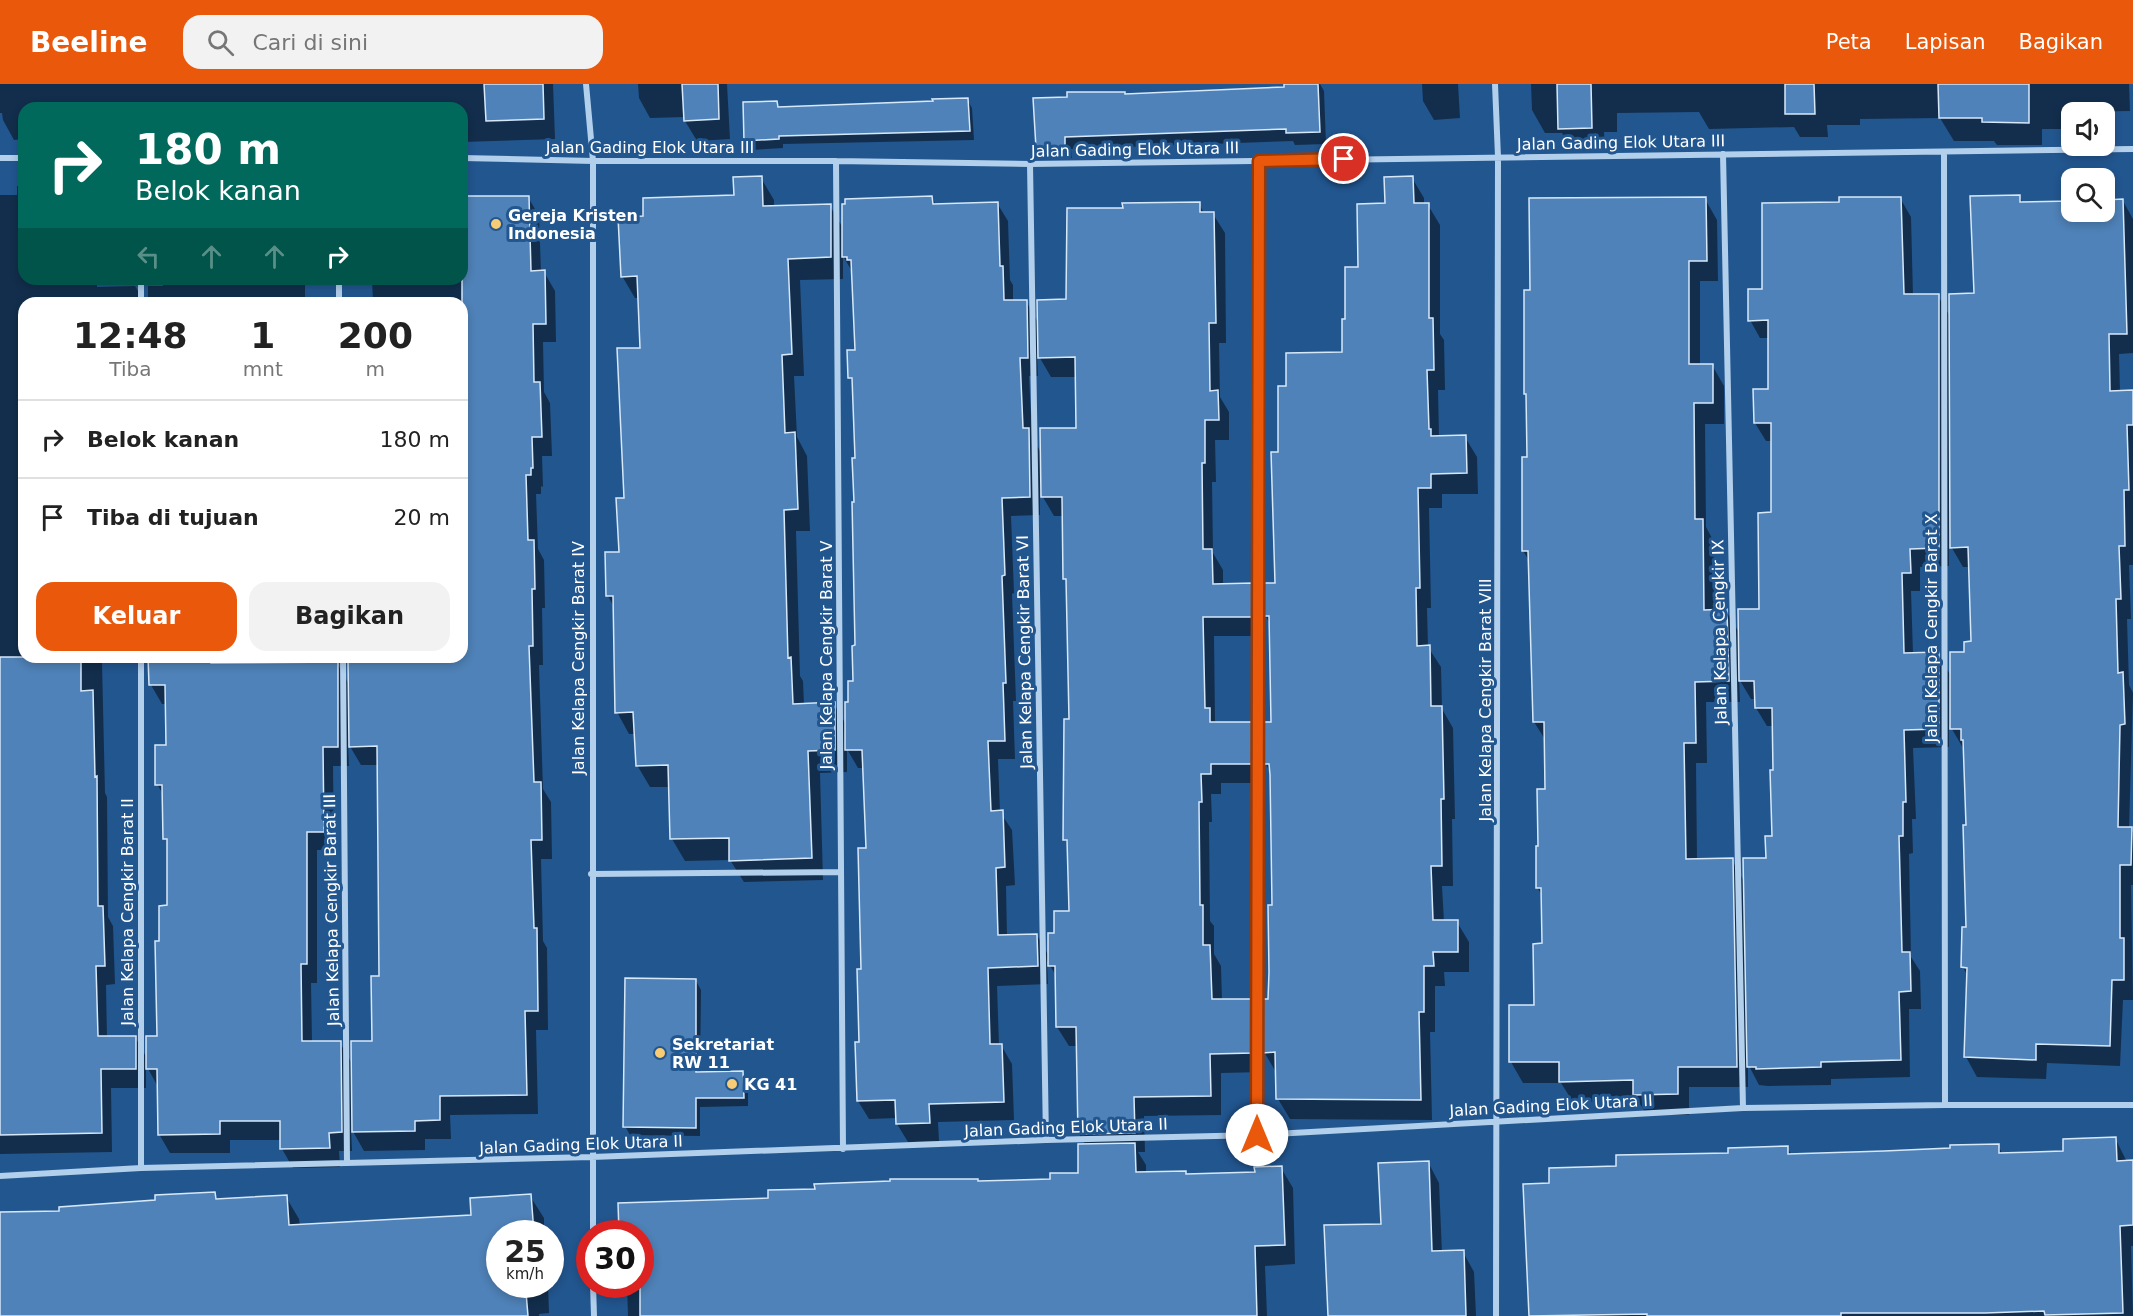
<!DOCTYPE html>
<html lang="id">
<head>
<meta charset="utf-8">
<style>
	:root { --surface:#fff; --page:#f2f2f2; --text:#222; --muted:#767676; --line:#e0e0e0; --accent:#ea580c }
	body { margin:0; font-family:"DejaVu Sans",sans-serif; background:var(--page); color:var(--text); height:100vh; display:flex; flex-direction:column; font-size:22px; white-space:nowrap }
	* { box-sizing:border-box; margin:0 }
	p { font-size:20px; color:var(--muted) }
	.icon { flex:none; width:33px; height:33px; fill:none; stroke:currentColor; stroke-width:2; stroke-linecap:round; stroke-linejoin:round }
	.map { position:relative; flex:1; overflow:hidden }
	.sheet { position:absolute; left:18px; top:213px; width:450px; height:366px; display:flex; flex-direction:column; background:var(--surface); border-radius:18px; box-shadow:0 3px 9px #0003 }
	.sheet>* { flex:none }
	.banner { position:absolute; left:18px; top:18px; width:450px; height:183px; border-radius:18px; box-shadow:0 3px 9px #0003; background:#00695c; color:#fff; overflow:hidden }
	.tools { position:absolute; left:2061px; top:18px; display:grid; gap:12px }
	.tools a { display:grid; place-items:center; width:54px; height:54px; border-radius:12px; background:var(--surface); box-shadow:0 3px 9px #0003; font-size:30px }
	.speed { position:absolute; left:486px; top:1136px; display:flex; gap:12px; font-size:30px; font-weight:700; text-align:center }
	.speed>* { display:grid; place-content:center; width:78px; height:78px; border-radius:50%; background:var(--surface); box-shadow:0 3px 9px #0003; line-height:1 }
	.speed small { font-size:15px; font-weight:400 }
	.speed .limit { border:9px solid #d22; background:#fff; color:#111 }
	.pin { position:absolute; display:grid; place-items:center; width:51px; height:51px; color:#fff; margin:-26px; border:3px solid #fff; border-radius:50%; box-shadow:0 2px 6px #0007 }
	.me { position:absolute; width:66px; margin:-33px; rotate:0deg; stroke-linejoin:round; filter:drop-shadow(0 0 4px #0008) }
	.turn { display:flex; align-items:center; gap:21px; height:126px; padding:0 18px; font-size:27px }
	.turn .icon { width:78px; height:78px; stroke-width:2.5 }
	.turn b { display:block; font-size:42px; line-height:51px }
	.lanes { display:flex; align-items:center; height:57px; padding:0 18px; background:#0003; justify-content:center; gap:30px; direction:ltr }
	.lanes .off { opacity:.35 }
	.eta { display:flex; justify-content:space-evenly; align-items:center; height:102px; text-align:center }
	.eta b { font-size:36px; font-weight:800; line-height:42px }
	.action { display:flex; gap:12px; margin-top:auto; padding:12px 18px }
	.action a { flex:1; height:69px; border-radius:18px; background:var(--accent); color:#fff; font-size:24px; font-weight:800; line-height:69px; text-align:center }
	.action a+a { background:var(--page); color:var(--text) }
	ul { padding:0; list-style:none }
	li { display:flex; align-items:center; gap:18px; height:78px; padding:0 18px; border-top:2px solid var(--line) }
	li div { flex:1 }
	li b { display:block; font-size:22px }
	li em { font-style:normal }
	header { display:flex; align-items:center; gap:36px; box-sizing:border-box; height:84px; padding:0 30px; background:var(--accent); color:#fff }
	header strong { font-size:28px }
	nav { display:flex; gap:33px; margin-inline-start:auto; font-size:21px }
	.search { width:420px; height:54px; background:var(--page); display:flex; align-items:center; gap:15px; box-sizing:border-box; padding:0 21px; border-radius:18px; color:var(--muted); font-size:22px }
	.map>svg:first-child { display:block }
</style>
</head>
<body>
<header>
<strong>Beeline</strong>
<div class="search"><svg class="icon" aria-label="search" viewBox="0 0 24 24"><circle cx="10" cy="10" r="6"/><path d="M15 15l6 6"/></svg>Cari di sini</div>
<nav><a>Peta</a><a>Lapisan</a><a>Bagikan</a></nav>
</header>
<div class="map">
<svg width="2133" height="1232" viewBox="0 0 2133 1232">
	<rect width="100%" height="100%" fill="#22568f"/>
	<path fill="#0007" fill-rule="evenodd" d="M0,0h553l2,55 -93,3v-34h-438v31l-10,1 -11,-20 -1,-7h-2z
		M638,0h89l3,55 -33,2 -12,-20v-4l-35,1 -11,-20z
		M1286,0h34l4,7 2,53 -31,1 -2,-4 -222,8 1,9 -28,1 -7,-12 89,-51 160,-8z
		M1422,0h36l2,34 -26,2 -11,-19z
		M1531,0h598l1,27 -58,1v17h-30v16h-45l-3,-4h-40l-14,-23 -80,1v6h-33l1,12h-28l-6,-10 -85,2 -10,-17 -82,1v19h-13l1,19h-32l-11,-18h-17l-13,-23z
		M967,15l5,9 2,32 -191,4v4l-33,2 -5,-9 31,-39 4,6 154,-6z
		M761,94l13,22v7l56,-1 13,22 89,-31 4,8 61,-2 11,18 2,59 3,5v16h13l13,23 29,-23 56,-91 75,-6 5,9 9,1 12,19 1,110h-7l1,54 9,15v28h-14l1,42h-4l1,71 10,17v15h29l13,22 11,-22 3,-132 9,-65 56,-34 3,-34 13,-51 26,-64 26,-27 12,20v7h4l12,20v109l4,6 1,50h-7l1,47h26l12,20 1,37h-36v14h-13l2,100h-4l1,39 13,20 1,42 11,19 2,91h-3l1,67h-11l2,36h13l12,20v30h-25l1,14h-10v46h-5l2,88 -142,-1 -12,-20 -1,-25 -14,-24v22l-42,1v42l-77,1 1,36h-7l8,13v8l39,-1 2,4 69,-3 25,-5 12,20 2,76 -30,2 2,50h-639l-1,-32h13v-51h-20l150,-33 208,-17 73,-3 29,-6 6,-28 -7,-12 -1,-88h-9l-12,-19v-50l-10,-16 1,23 -51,2 2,59h2l11,19 2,56 -76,2 1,19 -31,1 -11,-18v-6l-28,1 -11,-18 10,-252 -3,-81h-7l-11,-19v23l-27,1 3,107 -79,2 -14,-22 -45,1 -13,-22 -2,-52h-20l-13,-22 -1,-31h-7l-12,-22 -3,-105 -6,-11 13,-43 21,-204 -2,-51h-5l-13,-22 23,-59 90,-21zM843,172l10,17 3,79 -6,25 4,7 3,76 -1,187 -1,36 -8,43 -13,-22 -30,1 -1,-24 -3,-5 -4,-145h14l-3,-75 -10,-19 -3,-61h10l-4,-96 43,-1zM1037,269l14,24h26v53l-36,23 -9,-17 -3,-60h9zM1040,408l14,24h10l1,62 3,5 2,137 -5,119 4,8 1,65 -14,23 -6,23 -13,-23 -30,1 -1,-50 9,-1 -3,-55 -12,-18 -2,-53h17l-2,-58h3l-4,-107 2,-1 -3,-77 29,-1zM1264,529l7,13 1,97 -7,23 -13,-23h-35l-2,-2 -1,-85h50zM1264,677l8,14 1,132 -4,93 -4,23 -13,-23 -30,1 -1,-35 -7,-12v-28l-4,-5 -1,-99h3l-1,-28h10v-11h43z
		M17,102h7v93h73v8l38,-1 10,17h-121v354h86v6h-8l3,130 2,4 1,120 5,9 2,58 -9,1 1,53 28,-1 13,23 10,-23 3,-95 8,-35v-62l-4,-7 -1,-42 -7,-12 10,-37v-43h-5l-11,-19 -1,-28h166v7l21,-1 13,23 15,-23 -1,-6h98v-354l-101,-1h12l-1,-23h90v-81l66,-1 11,19 2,56h3l11,19 1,51h-13l1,50 6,11 2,53h-10l1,31 -2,-1v8h-5l2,55 6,11 1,48h-3l1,57h-4l4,124 8,13 1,57h-11l2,82 4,7 1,82h-12l2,84 -88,1 1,24h-26v11l-61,1 -13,-23 1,23h-13l1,16 -47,1 -11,-19v-9h-52v13h-60l-11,-19 -1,-47 -12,-22v23h-35l1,64 -112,2v-959h17zM348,659l13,22h17l3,212 -7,65 -21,23 -13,-22 -28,-1 -1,-59h6v-133h17l-1,-84h16z
		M2019,112l4,7 49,9h32l19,-11 10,18v134l-14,1 1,38h13v173h-4l2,54h-4l2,66 4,8 -4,136 4,3v53h-2l2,115h-10l-3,66 -73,-3 -1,16 -69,-2 -11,-20 2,-80 -5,-10 4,-39 -2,-180h-2l-14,-24v23l-36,1 3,71h-4l1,34 -4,1 2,103 9,14 1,38h-12l1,68 -79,2v6l-63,1 -9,-1 -11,-21v23h-59v28h-42l-9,-14 -65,1 -12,-19h-38l-12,-21 25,-55 7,-62v-48l-6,-10 2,-40 7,-56v-50l-12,-19 -4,-160 -7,-11 1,-93h4v-61l-3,-4 7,-101 173,-93 12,21 1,61h-18v84h12l12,21v38h-19l1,103 8,15 1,69h11l14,23 21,-24 12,-96v-73h-7l-11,-18 15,-33 -1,-52h-9l-10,-18 13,-30 78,-86 59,-6 11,19 2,79h25l13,22 24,-23zM1949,459l14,24h7l2,76 -21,33 -13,-22h-25l-2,-63h9v-24l29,-1zM1739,595l12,20h5v9l11,18h7l-1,112 -6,21 -22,24 -13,-23h-35l-1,-97h11l-1,-61h34z
		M163,195h142v24h-157v-17h15z
		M696,897l5,9 -1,83 42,-1 6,9v25l-48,1v29l-70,-1 -5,-9z
		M2115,1054l12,24h6v84h-2l2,70h-603l-5,-131 26,-1 67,-17 169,-19 5,7 92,-2 114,-8 5,10 62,-3z
		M1428,1078l11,21 3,70 21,-1 11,20 2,44h-146l52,-90z
		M215,1110l3,7 68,-4 13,22 1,7 173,-10 57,-20 14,22v15h-44v51h48l1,29 -10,1v2h-539v-103l60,-1z"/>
	<path fill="#4f82b8" stroke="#d7e8f9" stroke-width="1.5" d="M484,0h59l1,35 -58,2z
		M682,0h36l1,35 -35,2z
		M1284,0h34l2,48 -34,1v-4l-221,8v9l-29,2 -3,-50 34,-1v-5h58v2l159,-7z
		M1557,0h34l1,44 -34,1z
		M1785,0h29l1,30h-30z
		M1938,0h91v39l-47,-1v-4h-43z
		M968,14l2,33 -191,5v3l-35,2 -1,-39 34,-1 1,6 155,-6 -1,-2z
		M762,92l1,30 68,-2v53l-43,2 4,95 -10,1 3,78 10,-1 3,77 -14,1 4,148 3,-1 2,47 42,-2v48l-27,1 4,107 -83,3v-23l-59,1 -2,-74 -32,1 -3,-54 -18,1 -2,-117h-7l-1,-44h14l-3,-54h8l-7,-150h23l-3,-72 -16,1 -3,-60 25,-1v-18l91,-3 -1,-18z
		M1413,92l1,27h15v115h4l1,52h-7l2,59h2v7l35,-1 1,38 -36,1v14h-13l2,100h-4l1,58 13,-1 1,61h11l2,93h-3l1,67h-11l2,54h25v32h-25l1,14h-10v46h-5l2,88 -145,-1 -1,-47 -12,1v-54h5l1,-27 -1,-67h4l-2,-130 -1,-11h-5v-42h7l-2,-106h-5v-33h11l-4,-131h7v-66h8v-33l56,-1v-33h3v-52h13l-1,-63 28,-1 -1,-26z
		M2020,111v7l52,-1v11h32v-12l19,-1 4,135h-18l1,57 23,-1v35h-6l2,65h-5l1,56h-6l2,53h-5l2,74 5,-1 2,52 -5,1 -2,102h14l-1,38h-11v73h4v42h-12l-2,66 -74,-2v16l-72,-3 3,-89 -6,-1 1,-40h4l-3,-102h3l-3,-85h-2v-11h-11v-77h14v-10l7,-1 -3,-94 -18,1 -1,-254 25,-1 -4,-97z
		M462,112h67l2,75 14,-1 1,54h-13l1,58h6l2,55h-10l1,31h-2v7h-5l2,65h6l1,49h-3l1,57h-4l5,136h7l1,58h-11l3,88h3l1,83h-13l2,84 -87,1v24l-25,1v10l-63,1 -1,-91h21l-1,-65h8l-2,-230 -28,1 -1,-85h15v-5h99z
		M932,112l1,8 65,-2 2,64h3l1,34h23l1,58h-8l3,70h6l1,69 -28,1 3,77 -3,1 4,107h-3l2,58h-17l3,70 12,-1 2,57 -9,1 2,67 39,-1 1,32 -50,2 2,76h12l2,58 -75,2 1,19 -34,1 -1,-24 -38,1 -2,-59h4l-2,-73h4l-3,-121h8l-4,-98h-17v-48h3v-21h5l-1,-35 3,-1 -3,-143h2l-2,-44h3l-3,-80h-4l-1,-28h8l-4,-90h-4v-3h-5v-53h3v-5z
		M1706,113l1,64h-18v103h24v39h-19l1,116h8l1,91 23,-1 2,72 -34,1 1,61h-12l2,116 47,-1 4,209h-59v27l-45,1v-15l-74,2v-20h-50v-57h25l-1,-61 9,-1 -1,-55h-5v-42h2l-1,-57h8l-1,-67h-11l-5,-171h-6v-94h5l-1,-63h-2v-104h6l-1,-92z
		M1839,113h62l3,97h35v254l-29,1 1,24h-9l2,80 35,-1v77l-35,1 2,72h-3v34h-4l3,116h8l1,39 -12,1 2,68 -80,2v5l-65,2v-2h-9l-4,-209h23l-1,-22h7l-2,-66h3l-1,-62h-17l-1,-27h-15l-1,-72h21l-1,-96 13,-1v-89h-17l-1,-34h15v-69l-20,1v-32h14v-86l77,-1z
		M1200,118v10h14l2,111h-7l1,68 8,-1 1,30h-14v43h-3l1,86h9l1,35 40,-1v34h-50l2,91h5v14h43v42h-42v10h-10l1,28h-3l1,103h3v40h7l2,54h41v54l-43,1 1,42 -77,1 1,36 -57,1 -2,-107h-20l-1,-61h-7v-33h6v-22h15l-2,-71h-4l1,-121h5l-3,-140h-3l-1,-82h-21l-1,-69h36l-1,-71 -37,1 -1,-58 29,-1 1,-91h56l-1,-5z
		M0,573h81v34l12,-1 2,87 2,-1 1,130h5l2,60h-9l2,70h38v33h-35l1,64 -102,2z
		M148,573h63v6l127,-1v85h-15l1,85h-17v132h-6l1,77h39l1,91 -13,1 1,15 -50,1v-28h-60v13l-62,1 -1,-66h-11v-33h11l-2,-95h4v-35l8,-1v-66h-4l-1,-54h-7v-40h11l-1,-60h-16z
		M625,894l71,1v93l47,-1 1,27h-48v30l-73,-1z
		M2116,1053l1,24 16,-1v65l-13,1 3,87 -78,2 -1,-4 -59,2h-144v3h-194v-2l-118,2 -6,-132 26,-1v-15l67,-2v-11l112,-2v-5l60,-2v8l96,-3 66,-3v-3l49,-1v9l64,-2v-12z
		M1135,1059l1,29 50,-1v3l69,-2 -1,-5 28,-1 3,79 -30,1 2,70h-617v-83h-21l-1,-30 150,-5v-8l47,-1 -1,-5 76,-3v-2h88v2l72,-2v-6h28v-29z
		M1429,1077l3,90 32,-1 2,66h-138l-4,-91 57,-1 -3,-61z
		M215,1108l1,7 71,-4 2,30 182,-10 -1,-17 61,-4 3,39h-34v51h37v7l-11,1 2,24h-528v-104l59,-1v-4l96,-7v-5z"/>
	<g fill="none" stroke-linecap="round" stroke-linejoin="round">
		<path stroke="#b2cfec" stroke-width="6" d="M586,0l7,77v1072
			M1495,0l3,73 -2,1159
			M1944,68l1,953
			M1723,70l20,954
			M0,74h24
			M462,74l131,3h243l194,3 1103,-15
			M836,77l7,988
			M1030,80l16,976
			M339,195v24
			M141,219v-24
			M343,573l4,506
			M591,790l250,-2
			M1258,1051l1,-974
			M141,1084v-511
			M0,1092l141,-8 451,-11 454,-17 212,-5 485,-27 202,-3h188
			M593,1200l1,32"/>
	</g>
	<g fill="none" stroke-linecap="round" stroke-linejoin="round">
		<g stroke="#983908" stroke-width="15">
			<path id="route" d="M1257,1051l2,-974 85,-2"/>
		</g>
		<use href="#route" stroke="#ea580c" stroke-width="10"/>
	</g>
	<g fill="#f8cc74" stroke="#22568f" stroke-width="2">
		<circle cx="496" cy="140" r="6"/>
		<circle cx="660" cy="969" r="6"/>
		<circle cx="732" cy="1000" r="6"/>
	</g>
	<g text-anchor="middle" stroke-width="6" stroke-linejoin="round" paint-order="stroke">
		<g font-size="16" fill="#fff" stroke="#22568f">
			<text transform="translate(1621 58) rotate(-1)" y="6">Jalan Gading Elok Utara III</text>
			<text x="650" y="69">Jalan Gading Elok Utara III</text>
			<text transform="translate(1135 65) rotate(-1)" y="6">Jalan Gading Elok Utara III</text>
			<text transform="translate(1931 544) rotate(-90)" y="6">Jalan Kelapa Cengkir Barat X</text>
			<text transform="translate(1719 548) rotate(-91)" y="6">Jalan Kelapa Cengkir IX</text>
			<text transform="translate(1024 568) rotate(-91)" y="6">Jalan Kelapa Cengkir Barat VI</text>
			<text transform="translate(826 571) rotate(-90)" y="6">Jalan Kelapa Cengkir Barat V</text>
			<text transform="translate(578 574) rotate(-90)" y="6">Jalan Kelapa Cengkir Barat IV</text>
			<text transform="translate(1485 616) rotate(-90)" y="6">Jalan Kelapa Cengkir Barat VIII</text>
			<text transform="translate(331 826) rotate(-91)" y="6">Jalan Kelapa Cengkir Barat III</text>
			<text transform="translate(127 828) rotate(-90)" y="6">Jalan Kelapa Cengkir Barat II</text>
			<text transform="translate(1551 1021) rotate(-3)" y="6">Jalan Gading Elok Utara II</text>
			<text transform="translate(1066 1043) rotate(-2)" y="6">Jalan Gading Elok Utara II</text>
			<text transform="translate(581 1060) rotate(-2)" y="6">Jalan Gading Elok Utara II</text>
		</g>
		<g font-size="16" font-weight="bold" fill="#fff" stroke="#22568f" text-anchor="start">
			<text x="508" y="137">Gereja Kristen<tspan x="508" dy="18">Indonesia</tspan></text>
			<text x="672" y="966">Sekretariat<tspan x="672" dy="18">RW 11</tspan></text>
			<text x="744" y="1006">KG 41</text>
		</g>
	</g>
</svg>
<div class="tools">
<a><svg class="icon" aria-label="sound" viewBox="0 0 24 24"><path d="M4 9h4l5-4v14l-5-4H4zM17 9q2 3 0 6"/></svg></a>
<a><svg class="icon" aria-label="search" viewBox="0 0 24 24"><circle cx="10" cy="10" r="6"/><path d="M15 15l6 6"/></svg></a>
</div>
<div class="speed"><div>25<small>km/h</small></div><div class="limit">30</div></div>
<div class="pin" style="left:1344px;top:75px;background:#d93025"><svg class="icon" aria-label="arrive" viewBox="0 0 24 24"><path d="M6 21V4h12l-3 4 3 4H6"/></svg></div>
<svg class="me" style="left:1257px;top:1051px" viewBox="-20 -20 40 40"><circle r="19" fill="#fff"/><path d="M0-13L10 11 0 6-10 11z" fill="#ea580c"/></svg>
<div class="banner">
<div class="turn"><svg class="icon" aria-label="right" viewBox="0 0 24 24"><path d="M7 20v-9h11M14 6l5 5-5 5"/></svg><div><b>180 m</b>Belok kanan</div></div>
<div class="lanes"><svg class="icon off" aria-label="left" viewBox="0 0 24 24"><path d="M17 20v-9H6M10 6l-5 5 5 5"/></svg><svg class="icon off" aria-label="ahead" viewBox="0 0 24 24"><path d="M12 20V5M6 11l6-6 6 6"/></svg><svg class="icon off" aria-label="ahead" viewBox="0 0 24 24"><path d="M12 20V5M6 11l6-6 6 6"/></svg><svg class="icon" aria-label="right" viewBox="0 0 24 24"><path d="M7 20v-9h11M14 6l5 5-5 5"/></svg></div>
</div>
<section class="sheet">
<div class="eta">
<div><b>12:48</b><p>Tiba</p></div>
<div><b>1</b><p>mnt</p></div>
<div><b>200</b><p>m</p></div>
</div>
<ul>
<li><svg class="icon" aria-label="right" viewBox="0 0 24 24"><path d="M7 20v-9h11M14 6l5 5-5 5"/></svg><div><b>Belok kanan</b></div><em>180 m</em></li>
<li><svg class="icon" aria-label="arrive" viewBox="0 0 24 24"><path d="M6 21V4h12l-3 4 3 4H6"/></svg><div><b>Tiba di tujuan</b></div><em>20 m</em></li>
</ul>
<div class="action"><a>Keluar</a><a>Bagikan</a></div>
</section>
</div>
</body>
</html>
